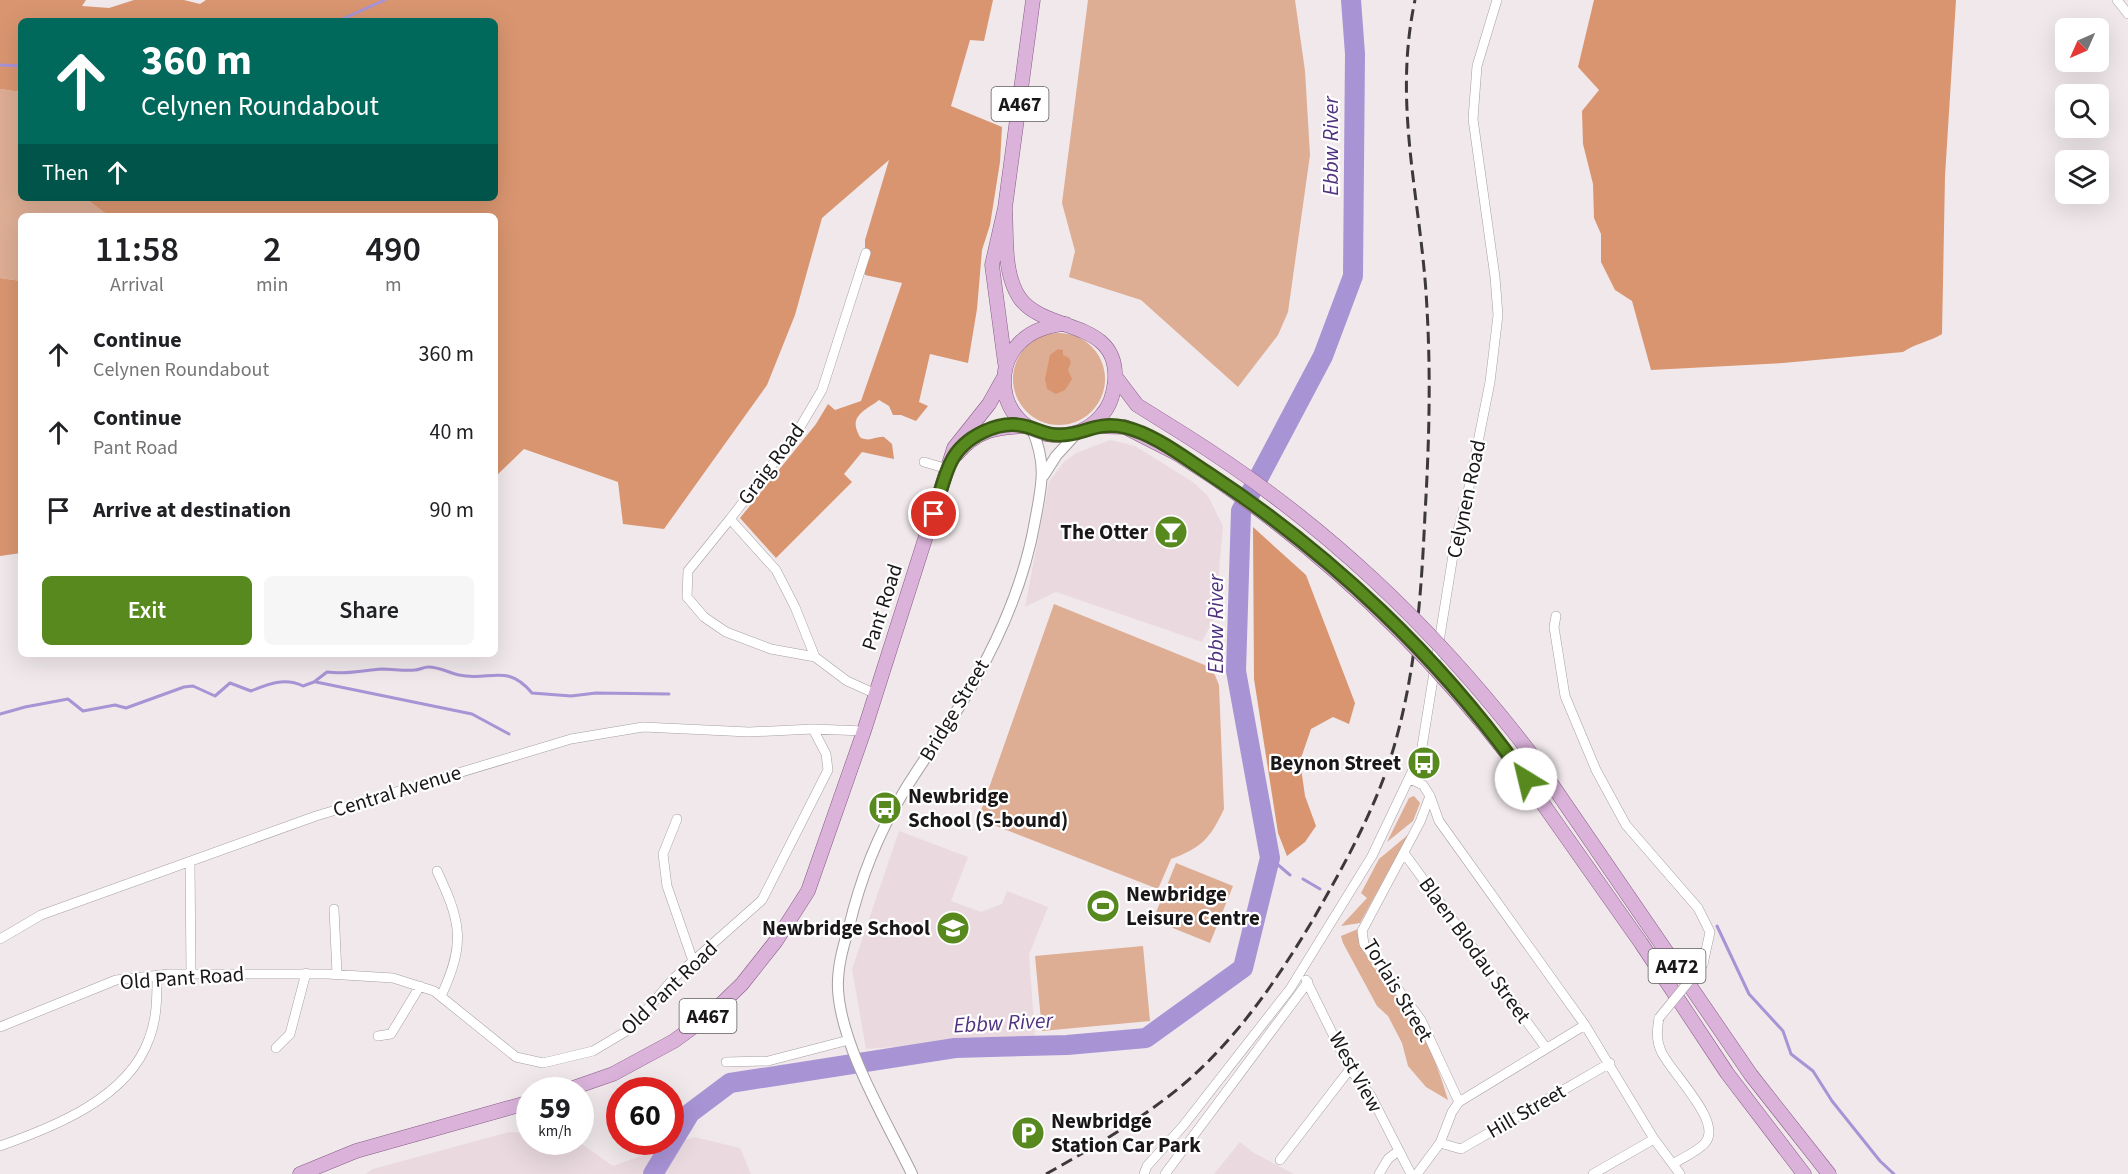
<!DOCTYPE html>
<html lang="en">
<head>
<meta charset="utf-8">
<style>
	:root { --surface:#fff; --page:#f6f6f6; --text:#202124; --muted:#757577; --accent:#57891e }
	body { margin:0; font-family:"Source Sans 3",sans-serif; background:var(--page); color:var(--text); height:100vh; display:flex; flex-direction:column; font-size:22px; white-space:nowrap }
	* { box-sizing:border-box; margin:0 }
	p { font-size:20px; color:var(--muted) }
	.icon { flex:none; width:33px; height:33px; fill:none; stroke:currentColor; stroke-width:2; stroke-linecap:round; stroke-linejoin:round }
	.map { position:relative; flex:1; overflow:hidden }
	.details { position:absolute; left:18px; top:213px; width:480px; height:444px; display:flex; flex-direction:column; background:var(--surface); border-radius:9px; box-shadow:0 6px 24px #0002 }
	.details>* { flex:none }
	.top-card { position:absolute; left:18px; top:18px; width:480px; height:183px; border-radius:9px; box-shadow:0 6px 24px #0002; background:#00695c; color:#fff; overflow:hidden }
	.needle { width:39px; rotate:225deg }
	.buttons { position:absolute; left:2055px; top:18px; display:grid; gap:12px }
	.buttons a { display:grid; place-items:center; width:54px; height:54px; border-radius:9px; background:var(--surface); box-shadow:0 6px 24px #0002; font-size:30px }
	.speed { position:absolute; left:516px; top:1077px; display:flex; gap:12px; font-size:30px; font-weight:700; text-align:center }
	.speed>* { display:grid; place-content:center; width:78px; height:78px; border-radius:50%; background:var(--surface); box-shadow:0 6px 24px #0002; line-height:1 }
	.speed small { font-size:15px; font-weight:400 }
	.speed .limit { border:9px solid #d22; background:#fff; color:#111 }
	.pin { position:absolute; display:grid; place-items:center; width:51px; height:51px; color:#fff; margin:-26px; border:3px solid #fff; border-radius:50%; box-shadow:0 2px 6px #0007 }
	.me { position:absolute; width:66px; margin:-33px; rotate:324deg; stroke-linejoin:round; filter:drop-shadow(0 0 4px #0008) }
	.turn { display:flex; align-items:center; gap:21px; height:126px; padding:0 24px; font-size:27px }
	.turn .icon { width:78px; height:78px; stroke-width:2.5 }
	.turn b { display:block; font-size:42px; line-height:51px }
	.then { display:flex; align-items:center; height:57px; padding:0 24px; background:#0003; gap:12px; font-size:22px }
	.eta { display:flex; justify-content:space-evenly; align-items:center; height:102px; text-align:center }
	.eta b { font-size:36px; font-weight:600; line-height:42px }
	.button { display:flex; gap:12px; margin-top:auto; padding:12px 24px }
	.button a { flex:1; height:69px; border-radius:9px; background:var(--accent); color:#fff; font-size:24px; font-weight:600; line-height:69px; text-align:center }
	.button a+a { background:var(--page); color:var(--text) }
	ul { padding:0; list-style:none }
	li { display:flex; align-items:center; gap:18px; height:78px; padding:0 24px }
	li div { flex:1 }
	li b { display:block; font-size:22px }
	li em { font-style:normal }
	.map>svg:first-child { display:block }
</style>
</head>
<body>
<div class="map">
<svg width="2128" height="1174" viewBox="0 0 2128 1174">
	<rect width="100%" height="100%" fill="#f0e8eb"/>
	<path fill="#eadae0" d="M1110,440l25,6 58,36 15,14 15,30 -8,90 -13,26 -146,-50 -31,15 24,-125 15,-20 12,-9z
		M899,831l69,26 -17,44 30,11 21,-8 5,-13 41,16 -19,48 6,82 -169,12 -14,-80z
		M509,1132l20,1 1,9h49l34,24 81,-29 46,11 11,26h-386l8,-5z
		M1240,1142l14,11 40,21h-80z"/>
	<path fill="#ddad94" d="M1088,0h207l10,71 5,84 -22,157 -10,23 -40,52 -97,-87 -72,-23 6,-26 -13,-48z
		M0,89l21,3v106h64l24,18h-88v65l-21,-3z
		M1013 379a46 46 0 1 1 92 0a46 46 0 1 1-92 0Z
		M1054,604l158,64 7,17 5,124c-14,30 -23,39 -53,50l-13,30 -180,-70z
		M1414,796l6,7 -7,18 -26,21 22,-44z
		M1409,834l-49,89 -19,3 26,-28 -6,-5 18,-34z
		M1176,863l57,23 -23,57 -57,-23z
		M1358,929c3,37 41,61 59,93 13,24 23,51 31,78l-22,-13 -18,-21 -6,-23 -14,-27 -11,-10 -34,-63 -2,-7z
		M1143,946l7,75 -108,10 -7,-75z"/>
	<path fill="#d99570" d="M0,0h86l-4,6 27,2 25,-8h50l16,4 6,-4h787l-9,41 -14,-1 -19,66 51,21 -2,35 -10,63 -8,25 -5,59 -9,54 -38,-9 -11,48 9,4 -12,15 -15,-6h-8l-4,-9 -10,-6c-11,9 -30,15 -21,33 1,3 3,6 7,6 5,2 13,-3 19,-2l8,7 2,15 -32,-7 -18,22 8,8 -76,76 -36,-40 76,-94 12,-20 7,6 26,-9 41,-118 -37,-8v-35l24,-80 -67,58 -27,97 -28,70 -103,144 -41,-5 -5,-42 -94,-33 -29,28v-261h-386l-24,-18h410v-177h-474v71l-21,-3z
		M1594,0h362l-11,176 -3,158c-13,8 -26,9 -39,18l-120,11 -132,7 -19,-69 -17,-11 -14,-28v-28l-7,-16 -1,-34 -10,-40 -1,-33 17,-21 -21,-23z
		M0,278l21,3v272l-21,3z
		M1058,349l5,1v5l6,3 2,4 -3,8 4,9 -7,11 -9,4 -9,-5 -2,-10 5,-24z
		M1253,527l53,48 49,128 -6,21 -16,-7 -22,12 -11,32 5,35 11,30 -11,16 -18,14 -9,-23 -24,-154z"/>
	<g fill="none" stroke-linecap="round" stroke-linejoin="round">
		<path stroke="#a893d5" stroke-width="3" d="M338,21l47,-21
			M0,65l21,1
			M316,682l156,32 37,20
			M0,714l25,-7 43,-8 15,12 32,-6 11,3 58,-21 9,-1 22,10 15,-13 21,8c17,-7 34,-14 52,-5l11,-4 13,-10c19,3 36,-2 55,-3 11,0 22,2 33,1 4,0 9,-3 13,-3 12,0 21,6 31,8 30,7 47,-13 73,18l39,3 25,-3 73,1
			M1270,858l20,17
			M1303,879l17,10
			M1717,926l32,68 34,37 8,23 22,17 19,30 48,60 14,13"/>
		<path stroke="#a893d5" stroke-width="20" d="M653,1174l37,-61 40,-30 225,-35 112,-3 79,-7 97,-70 27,-110 -34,-187 5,-160 82,-155 30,-80 2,-222 -4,-54"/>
		<g stroke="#a69fa2" stroke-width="10">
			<path id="minor" d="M2117,0l11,14
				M924,462l24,7
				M730,519l-42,52 -1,26 17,20 22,15 45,17 44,8 32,24 29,13
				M1556,616l-2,11 11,69 31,74 30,55 72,83 12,24 -7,32
				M815,657l-20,-50 -19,-37 -46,-51 66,-85 26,-44 44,-137
				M1410,779l13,6 7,11 -10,26 -58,109 2,13 57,76 38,82 -7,10 -12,31 -23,31
				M1430,796l9,25 146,204 69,114 26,35
				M677,819l-14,35 4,32 26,75
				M1404,853l142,195
				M190,862l1,112
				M437,871c24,51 29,72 4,125
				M334,909l3,65
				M0,939l41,-24 275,-99 255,-77 72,-12 106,5 64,-3
				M1306,980l44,89 21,27 40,78
				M1659,1018c-2,12 -3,22 2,33 9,21 63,71 44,92 -8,9 -23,15 -32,21
				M0,1027l116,-47 53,-6h159l65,4 41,13 82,66 27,6 50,-12 37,-22 44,-51 88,-78 66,-130 -2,-16 -13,-25 51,2
				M378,1036l13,-2 29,-48
				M276,1048l14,-14 16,-61
				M726,1062l42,-1 81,-21
				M1459,1102l126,-77
				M1440,1143l21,6 149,-86
				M0,1146c54,-19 128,-48 149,-107 8,-20 8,-42 8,-63
				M1280,1160l70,-91
				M1144,1174l3,-8 36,-40 107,-137 82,-133 49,-103 34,-210 14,-56 21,-105 8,-67 -3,-38 -22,-158 4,-53 20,-66
				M1165,1174l143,-192
				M1379,1174l9,-15 10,-8
				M1593,1174l61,-35"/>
		</g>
		<g stroke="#a69fa2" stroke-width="12">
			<path id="tertiary" d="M1044,475l12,-19 21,-23
				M912,1174c-25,-52 -71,-127 -74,-185 -1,-21 5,-42 11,-62 11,-47 29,-93 54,-134 23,-38 50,-73 71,-111 29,-51 51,-103 61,-161 7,-37 12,-56 -3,-92"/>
		</g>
		<g stroke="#875b86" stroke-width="15">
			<path id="primary" d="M1005,208c2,29 -2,64 14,89 25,37 100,21 96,83 -1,13 -5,27 -15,37 -10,11 -24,18 -40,18 -71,2 -80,-106 6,-111
				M1005,363l-13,-98 13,-57 28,-208
				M1115,376l22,29 48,30
				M1090,426l35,1 51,26
				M956,455c21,-25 40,-28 71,-29
				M1531,754l220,321 78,99
				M1512,760l129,183 86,130 77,101
				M567,1090l46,-16 61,-33 37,-27 31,-30 34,-43 32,-50 56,-160 90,-283 35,-44 14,-25
				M300,1174l56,-23 174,-49"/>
		</g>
		<use href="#minor" stroke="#fff" stroke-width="9"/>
		<use href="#tertiary" stroke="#fff" stroke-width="10"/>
		<use href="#primary" stroke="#dab2da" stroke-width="14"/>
		<path stroke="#3d393a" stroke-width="3" stroke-dasharray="12 6" stroke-linecap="butt" d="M1046,1174c47,-26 109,-63 148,-99 48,-44 84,-97 117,-152 28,-49 57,-100 76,-154 28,-83 34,-168 38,-255 4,-68 6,-136 2,-205 -5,-107 -35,-201 -12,-309"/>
		<g stroke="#a69fa2" stroke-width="10" stroke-linecap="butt">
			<path id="minor-bridge" d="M1659,1018l44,-54"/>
		</g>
		<g stroke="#875b86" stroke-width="15" stroke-linecap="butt">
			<path id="primary-bridge" d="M1185,435c137,86 248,191 346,319
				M1176,453c131,82 242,185 336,307"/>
		</g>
		<use href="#minor-bridge" stroke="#fff" stroke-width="9"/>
		<use href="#primary-bridge" stroke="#dab2da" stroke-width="14"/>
	</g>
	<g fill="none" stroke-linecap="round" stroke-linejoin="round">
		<g stroke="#395914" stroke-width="15">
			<path id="route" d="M934,514c5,-17 9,-36 17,-52 12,-25 49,-44 77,-35 11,3 18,8 30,8 25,1 36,-14 66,-8 30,7 58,29 84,46 123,81 233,185 318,306"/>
		</g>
		<use href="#route" stroke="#57891e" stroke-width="10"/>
	</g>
	<defs>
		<g id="bar-disc" transform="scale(1.725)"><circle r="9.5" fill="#57891e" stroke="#fff"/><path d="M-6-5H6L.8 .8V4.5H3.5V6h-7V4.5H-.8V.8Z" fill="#fff"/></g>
		<g id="bus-disc" transform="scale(1.725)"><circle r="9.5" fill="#57891e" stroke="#fff"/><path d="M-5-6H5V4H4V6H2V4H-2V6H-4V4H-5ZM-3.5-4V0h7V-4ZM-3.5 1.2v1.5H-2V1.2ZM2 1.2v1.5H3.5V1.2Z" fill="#fff"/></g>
		<g id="stadium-disc" transform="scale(1.725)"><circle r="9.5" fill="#57891e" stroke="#fff"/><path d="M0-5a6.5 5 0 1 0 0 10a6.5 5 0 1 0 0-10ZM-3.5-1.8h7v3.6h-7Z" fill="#fff"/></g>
		<g id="school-disc" transform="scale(1.725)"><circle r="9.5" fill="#57891e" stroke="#fff"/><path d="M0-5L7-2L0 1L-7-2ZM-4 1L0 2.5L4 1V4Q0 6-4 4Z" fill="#fff"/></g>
		<g id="parking-disc" transform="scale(1.725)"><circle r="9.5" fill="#57891e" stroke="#fff"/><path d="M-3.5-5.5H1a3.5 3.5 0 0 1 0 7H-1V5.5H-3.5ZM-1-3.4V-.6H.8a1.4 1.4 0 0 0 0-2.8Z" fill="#fff"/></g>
	</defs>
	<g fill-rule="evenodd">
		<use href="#bar-disc" x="1171" y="532"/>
		<use href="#bus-disc" x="1424" y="763"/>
		<use href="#bus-disc" x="885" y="808"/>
		<use href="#stadium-disc" x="1103" y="906"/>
		<use href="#school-disc" x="953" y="928"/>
		<use href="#parking-disc" x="1028" y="1133"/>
	</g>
	<g text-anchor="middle" stroke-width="4.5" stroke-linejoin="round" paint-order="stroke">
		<g fill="#fff" stroke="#5f5d5d" stroke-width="1.5">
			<rect x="991.5" y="87" width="57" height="34" rx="4.5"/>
			<rect x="1648.5" y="949" width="57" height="34" rx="4.5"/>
			<rect x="679.5" y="999" width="57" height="34" rx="4.5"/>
		</g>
		<g font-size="20" font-weight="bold" fill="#1a1718">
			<text x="1020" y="111">A467</text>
			<text x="1677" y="973">A472</text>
			<text x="708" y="1023">A467</text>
		</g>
		<g font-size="21" fill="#1a1718" stroke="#fff">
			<text transform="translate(771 464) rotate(-53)" y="7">Graig Road</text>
			<text transform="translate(1466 499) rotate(-78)" y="7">Celynen Road</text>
			<text transform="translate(882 607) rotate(-72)" y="7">Pant Road</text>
			<text transform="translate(954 710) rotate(-59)" y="7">Bridge Street</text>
			<text transform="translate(397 791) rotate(-17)" y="7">Central Avenue</text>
			<text transform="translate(1475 950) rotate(54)" y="7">Blaen Blodau Street</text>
			<text transform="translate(182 978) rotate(-4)" y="7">Old Pant Road</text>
			<text transform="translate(669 988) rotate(-44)" y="7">Old Pant Road</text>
			<text transform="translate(1398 990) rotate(59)" y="7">Torlais Street</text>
			<text transform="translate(1356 1072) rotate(61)" y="7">West View</text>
			<text transform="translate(1526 1111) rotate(-30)" y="7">Hill Street</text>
		</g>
		<g font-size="21" font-weight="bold" fill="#1a1718" stroke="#fff" text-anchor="end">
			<text x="1148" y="539">The Otter</text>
			<text x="1401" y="770">Beynon Street</text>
			<text x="908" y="803" text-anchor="start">Newbridge<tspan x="908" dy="24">School (S-bound)</tspan></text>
			<text x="1126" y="901" text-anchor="start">Newbridge<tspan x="1126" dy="24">Leisure Centre</tspan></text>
			<text x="930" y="935">Newbridge School</text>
			<text x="1051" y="1128" text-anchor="start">Newbridge<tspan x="1051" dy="24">Station Car Park</tspan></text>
		</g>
		<g font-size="22" font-style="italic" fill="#503280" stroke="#fff">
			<text transform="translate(1330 146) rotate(-90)" y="8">Ebbw River</text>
			<text transform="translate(1215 624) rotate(-90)" y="8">Ebbw River</text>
			<text transform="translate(1003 1022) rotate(-3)" y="8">Ebbw River</text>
		</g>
	</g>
</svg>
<div class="buttons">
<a><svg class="needle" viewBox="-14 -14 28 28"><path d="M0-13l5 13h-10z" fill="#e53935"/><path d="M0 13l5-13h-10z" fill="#757577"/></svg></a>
<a><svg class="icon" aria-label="search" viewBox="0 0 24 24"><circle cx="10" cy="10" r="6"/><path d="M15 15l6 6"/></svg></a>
<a><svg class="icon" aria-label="layers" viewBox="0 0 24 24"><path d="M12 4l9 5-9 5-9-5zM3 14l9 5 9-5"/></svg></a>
</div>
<div class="speed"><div>59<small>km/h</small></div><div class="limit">60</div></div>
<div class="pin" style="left:934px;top:514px;background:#d93025"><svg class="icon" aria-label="arrive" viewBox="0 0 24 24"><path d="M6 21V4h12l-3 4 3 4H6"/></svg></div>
<svg class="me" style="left:1526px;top:779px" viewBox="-20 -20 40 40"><circle r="19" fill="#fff"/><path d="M0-13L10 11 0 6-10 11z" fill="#57891e"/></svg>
<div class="top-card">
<div class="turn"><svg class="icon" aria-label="ahead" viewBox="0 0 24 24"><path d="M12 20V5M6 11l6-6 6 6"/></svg><div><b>360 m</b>Celynen Roundabout</div></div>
<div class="then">Then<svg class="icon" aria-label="ahead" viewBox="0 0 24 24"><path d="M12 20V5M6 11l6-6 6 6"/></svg></div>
</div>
<section class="details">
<div class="eta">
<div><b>11:58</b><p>Arrival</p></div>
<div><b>2</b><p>min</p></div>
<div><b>490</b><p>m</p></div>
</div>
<ul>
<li><svg class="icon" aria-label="ahead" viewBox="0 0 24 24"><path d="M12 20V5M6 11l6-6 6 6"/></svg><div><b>Continue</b><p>Celynen Roundabout</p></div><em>360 m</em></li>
<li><svg class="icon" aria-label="ahead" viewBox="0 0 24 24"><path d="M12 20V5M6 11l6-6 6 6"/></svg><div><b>Continue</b><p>Pant Road</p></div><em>40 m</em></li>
<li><svg class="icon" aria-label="arrive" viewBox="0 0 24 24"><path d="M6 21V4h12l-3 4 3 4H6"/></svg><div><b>Arrive at destination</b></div><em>90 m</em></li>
</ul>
<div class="button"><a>Exit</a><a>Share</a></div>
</section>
</div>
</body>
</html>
